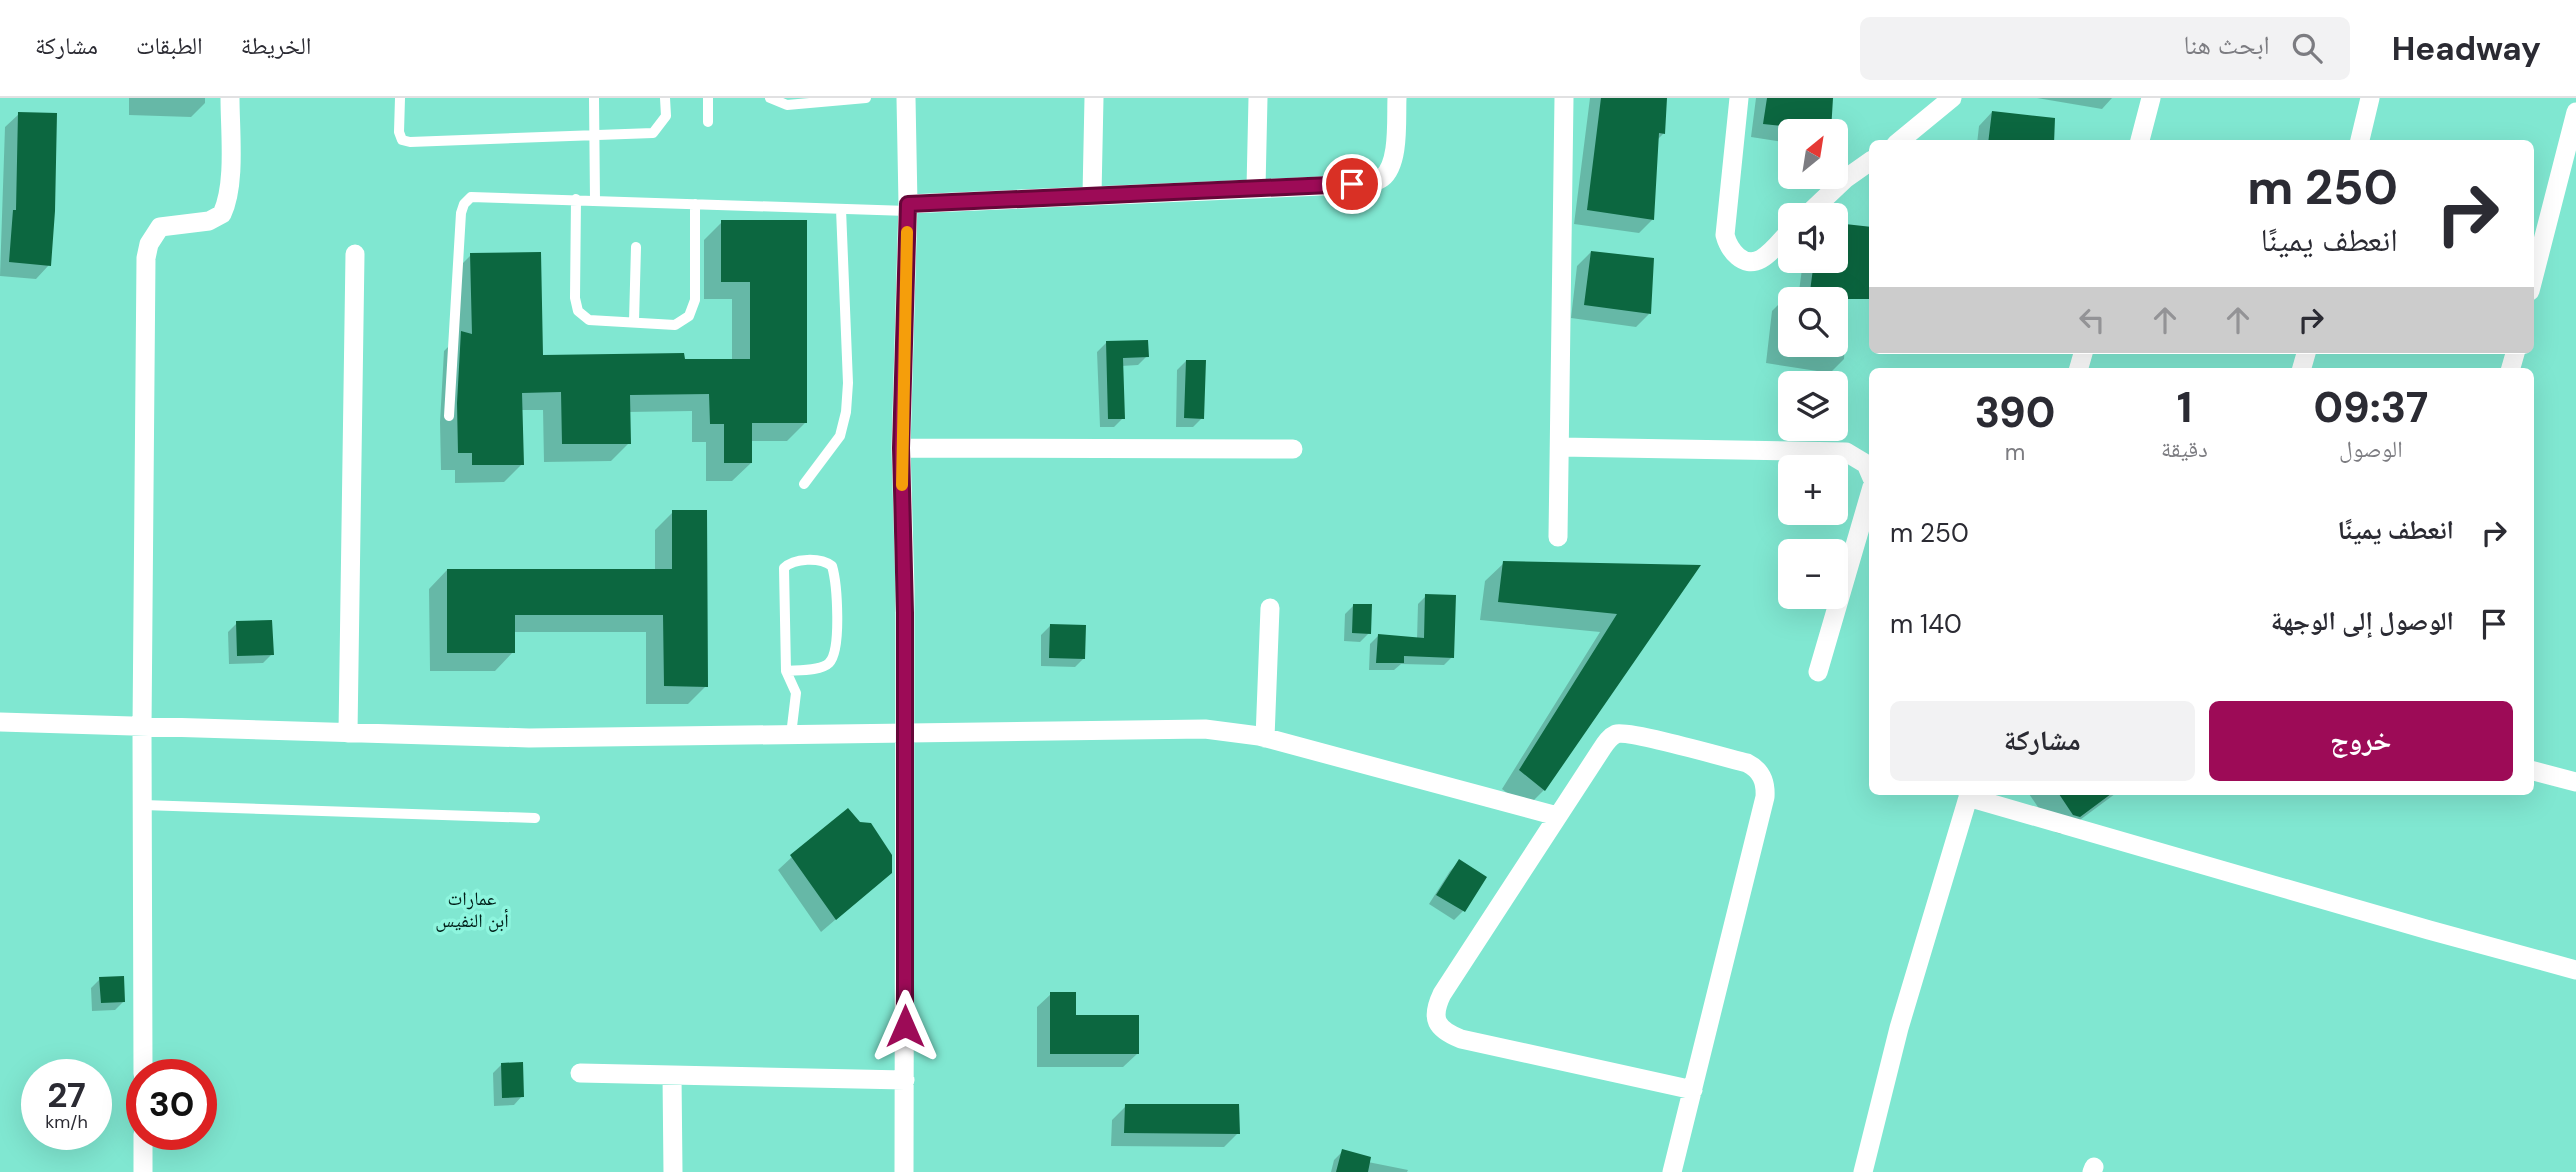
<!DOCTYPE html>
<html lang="ar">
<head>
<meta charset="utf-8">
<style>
	:root { --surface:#fff; --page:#f2f2f3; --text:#2b2b33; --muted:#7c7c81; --line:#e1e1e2; --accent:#9d0b57 }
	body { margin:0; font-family:"DM Sans","Noto Naskh Arabic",sans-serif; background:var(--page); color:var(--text); direction:rtl; height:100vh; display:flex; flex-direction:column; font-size:26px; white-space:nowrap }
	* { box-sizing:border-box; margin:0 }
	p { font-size:23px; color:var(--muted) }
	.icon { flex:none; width:38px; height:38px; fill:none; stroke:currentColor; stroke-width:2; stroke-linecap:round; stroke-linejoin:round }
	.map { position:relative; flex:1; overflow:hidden; direction:ltr }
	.details { position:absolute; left:1869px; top:270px; width:665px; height:427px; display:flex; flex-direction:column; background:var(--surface); border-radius:10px; box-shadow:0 7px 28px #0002; direction:rtl }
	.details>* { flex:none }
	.hud { position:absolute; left:1869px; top:42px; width:665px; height:214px; border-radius:10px; box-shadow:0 7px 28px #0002; direction:rtl; background:#fff; color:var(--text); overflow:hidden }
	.needle { width:46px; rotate:30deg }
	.controls { position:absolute; left:1778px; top:21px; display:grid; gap:14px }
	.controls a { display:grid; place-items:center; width:70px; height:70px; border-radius:10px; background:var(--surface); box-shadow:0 7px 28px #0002; font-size:35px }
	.speed { position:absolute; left:21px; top:961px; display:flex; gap:14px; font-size:35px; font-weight:700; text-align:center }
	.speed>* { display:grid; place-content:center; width:91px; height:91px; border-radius:50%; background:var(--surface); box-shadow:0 7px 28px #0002; line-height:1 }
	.speed small { font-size:18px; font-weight:400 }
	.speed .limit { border:10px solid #d22; background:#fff; color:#111 }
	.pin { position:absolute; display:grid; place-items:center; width:60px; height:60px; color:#fff; margin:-30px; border:4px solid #fff; border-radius:50%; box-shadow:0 2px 7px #0007 }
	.me { position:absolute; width:77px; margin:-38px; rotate:0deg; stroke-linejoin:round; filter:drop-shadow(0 0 5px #0008) }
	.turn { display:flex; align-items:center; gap:24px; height:147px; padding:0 21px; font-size:32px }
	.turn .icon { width:91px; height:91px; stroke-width:2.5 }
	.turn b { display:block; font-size:49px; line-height:60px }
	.lanes { display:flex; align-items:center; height:66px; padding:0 21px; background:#0003; justify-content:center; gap:35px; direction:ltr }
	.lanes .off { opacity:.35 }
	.eta { display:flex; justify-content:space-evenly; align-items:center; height:119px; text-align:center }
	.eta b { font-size:42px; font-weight:800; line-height:49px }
	.action { display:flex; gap:14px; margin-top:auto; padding:14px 21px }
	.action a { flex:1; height:80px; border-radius:10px; background:var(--accent); color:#fff; font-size:28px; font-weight:800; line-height:80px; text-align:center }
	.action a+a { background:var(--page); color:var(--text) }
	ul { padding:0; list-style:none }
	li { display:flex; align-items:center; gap:21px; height:91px; padding:0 21px }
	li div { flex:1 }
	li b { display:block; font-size:26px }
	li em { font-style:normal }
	header { display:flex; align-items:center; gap:42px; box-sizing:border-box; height:98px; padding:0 35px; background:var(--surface); border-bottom:2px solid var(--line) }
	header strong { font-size:33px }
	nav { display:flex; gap:38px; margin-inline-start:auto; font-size:24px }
	.search { width:490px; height:63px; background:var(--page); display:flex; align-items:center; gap:18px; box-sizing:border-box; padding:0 24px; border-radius:10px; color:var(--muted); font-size:26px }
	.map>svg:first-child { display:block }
</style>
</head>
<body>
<header>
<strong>Headway</strong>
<div class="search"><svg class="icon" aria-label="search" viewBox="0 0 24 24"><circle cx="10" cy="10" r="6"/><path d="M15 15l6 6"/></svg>ابحث هنا</div>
<nav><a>الخريطة</a><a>الطبقات</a><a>مشاركة</a></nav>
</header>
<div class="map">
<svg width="2576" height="1074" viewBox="0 0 2576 1074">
	<rect width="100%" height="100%" fill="#80e7d1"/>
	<path fill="#0003" fill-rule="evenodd" d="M129,0h76v5l-14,14 -62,-2z
		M1590,0h75l-2,36 -6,6 -4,79 -14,14 -65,-9z
		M1756,0h75l-2,33h-39v12l-39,-6z
		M2037,0h75l-10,11z
		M1992,14l60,32h-75l2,-18z
		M19,16l30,151 -13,14 -36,-3 5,-149z
		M722,124h83v201l-18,18h-36v22l-19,18h-26v-39h-14v-31l-64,1 1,31 -18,18 -67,1 -1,-52h-22l1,54 -18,18 -49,1v-13h-14l-1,-48 4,-71 10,-10 -1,-68 18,-18 70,102 191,3v-61h-28v-59z
		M1836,127l36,4v60l-8,9 -16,-3 -4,64 -14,14 -64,-10 6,-52 14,-14 12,2 5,-38h33zM1790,201h46v46h-46z
		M1591,154l58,62 -13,13 -65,-9 6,-52z
		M1106,245l41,13 -9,9 -17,1 2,52 -9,9h-14l-3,-75z
		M1186,263l16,57 -9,9h-17l1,-57z
		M673,414l33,174 -18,18h-42v-72h-133v20l-18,19h-65l-1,-82 18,-19h208v-40z
		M1504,465l194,4 -154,223 -18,18 -24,-19 98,-157 -120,-12 5,-39z
		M1426,498l26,61 -8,8 -43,-1 -7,6h-25l1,-26 8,-8 39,3 1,-35z
		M1354,507l15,28 -9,9 -16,-1 1,-27z
		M237,525l35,31 -9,9 -34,1 -1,-32z
		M1050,528l34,32 -9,9 -34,-1v-31z
		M2027,693h92l-58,43 -6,-2z
		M859,726l32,48 -70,60 -43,-62 14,-13z
		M1459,764l26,16 -22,33 -9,9 -25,-16 21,-33z
		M100,881l24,22 -9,9 -23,1 -1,-23z
		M1051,896l23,22 63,38 -14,13h-86v-60z
		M502,966l20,32 -8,9 -20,1 -1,-33z
		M1126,1008l112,27 -14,14 -113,-1 1,-26z
		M1343,1053l25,11 40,8 -1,2h-76l3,-12z"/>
	<path fill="#0c6740" d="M1601,0h66l-2,36 -6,-1 -5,87 -67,-10z
		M1767,0h66l-2,33 -68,-7z
		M1992,13l63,7 -1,26h-66z
		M18,14l39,1 -2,98 -4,55 -42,-4 4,-52h3z
		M721,122h86v203h-55v40h-28v-39h-14l-1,-30 -79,1 1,49h-69l-1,-52 -39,1 2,72h-52v-12h-14l-1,-50 4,-72 11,3 -2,-81 71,-1 2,103 141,-2 1,6h65v-77h-29z
		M1836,125l36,4v72h-63l5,-38h22z
		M1591,153l63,7 -3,56 -67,-9z
		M1148,242l1,17 -26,1 2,61h-17l-2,-78z
		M1186,262h20l-2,59 -20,-1z
		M672,412h35l1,177 -44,-1 -1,-71h-148v38h-68v-84h225z
		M1503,463l198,4 -156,226 -26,-21 98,-156 -119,-12z
		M1425,496l31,1 -2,63 -50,-2v7h-28l2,-29 46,4z
		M1353,506h19l-1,30 -19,-1z
		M272,522l2,35 -37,1 -1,-35z
		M1050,526l36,1 -1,34 -36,-1z
		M2057,693h58l-35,26 -7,-2z
		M848,710l12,14 11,1 21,32v18l-56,47 -46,-65z
		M1459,761l28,18 -22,35 -29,-17z
		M124,878l1,26 -24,1 -2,-26z
		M1050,894h26v23h63v39h-89z
		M523,964l1,35 -22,1 -1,-35z
		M1125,1006h114l1,30 -116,-1z
		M1342,1051l29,8 -3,15h-32z"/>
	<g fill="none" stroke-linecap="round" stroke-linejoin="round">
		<path stroke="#fff" stroke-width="10" d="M400,0l-1,34 3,8 8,2 243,-9 13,-17 -1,-18
			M594,0l1,102
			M708,0v24
			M770,0l17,7 79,-7
			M576,101l-1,99 3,13 11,9 86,5 14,-9 6,-16v-96
			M634,224l2,-75
			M449,318l12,-203 3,-9 7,-7 437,14
			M804,386l36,-48 6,-24 2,-29 -7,-174
			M786,573c12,-1 35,0 43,-8 13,-13 8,-80 3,-97 -12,-9 -38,-8 -48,2l2,103 10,22 -5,42
			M143,707l392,13"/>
		<path stroke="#fff" stroke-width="19" d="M1739,0l-14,137c4,15 18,34 36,24 11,-6 21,-20 29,-28
			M1896,46l56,-46
			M2139,46l12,-46
			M2359,46l11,-46
			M1256,90l2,-90
			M1092,97l2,-97
			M908,106l459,-20c5,-2 11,-3 15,-6 18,-14 14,-59 15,-80
			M1807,117l38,-36 27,-19
			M2530,193l46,-179
			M2078,273l6,-21
			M2301,273l6,-21
			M2510,273l6,-21
			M1560,349l286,5 20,12 6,14
			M901,350l392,1
			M1558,439l6,-439
			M1818,574l54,-185
			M0,624l529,16 676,-9 54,7 298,80
			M348,635l7,-479
			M1265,640l5,-130
			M2530,672l46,12
			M1968,699l461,133 147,40
			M580,975l325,7
			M143,976l-1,-346 4,-470 3,-14 11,-17 49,-6 13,-7c14,-30 8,-82 8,-116
			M672,977l1,97
			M143,1036v38
			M904,1074l1,-583 -4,-141 7,-244 -2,-106
			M1672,1074l93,-375c1,-16 -4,-27 -18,-34 -20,-5 -118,-33 -131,-29 -7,3 -11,10 -15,16l-159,244c-12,25 -6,35 19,45l232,51
			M1863,1074l36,-144 71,-237
			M2092,1074l2,-5"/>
	</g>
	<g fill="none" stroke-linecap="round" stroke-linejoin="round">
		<g stroke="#660739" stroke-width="18">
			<path id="route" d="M905,928v-413l-4,-165 7,-244 444,-20"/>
		</g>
		<use href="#route" stroke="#9d0b57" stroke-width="12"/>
		<path stroke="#f59e0b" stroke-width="12" d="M902,387l5,-253"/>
	</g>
	<g text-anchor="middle" stroke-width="7" stroke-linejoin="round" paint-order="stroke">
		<g font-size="19" fill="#001e18" stroke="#8ef5de">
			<text x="472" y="807">عمارات<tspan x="472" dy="22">أبن النفيس</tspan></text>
		</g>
	</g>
</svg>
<div class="controls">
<a><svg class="needle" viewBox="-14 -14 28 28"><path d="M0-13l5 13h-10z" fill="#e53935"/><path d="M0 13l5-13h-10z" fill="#7c7c81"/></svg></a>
<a><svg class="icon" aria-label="sound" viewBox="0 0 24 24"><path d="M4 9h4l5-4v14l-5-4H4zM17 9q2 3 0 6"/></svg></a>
<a><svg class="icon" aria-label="search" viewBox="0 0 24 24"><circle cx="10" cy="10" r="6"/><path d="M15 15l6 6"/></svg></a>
<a><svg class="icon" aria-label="layers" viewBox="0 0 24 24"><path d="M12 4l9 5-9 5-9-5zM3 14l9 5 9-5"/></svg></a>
<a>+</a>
<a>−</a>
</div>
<div class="speed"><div>27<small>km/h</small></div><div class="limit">30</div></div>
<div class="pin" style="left:1352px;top:86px;background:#d93025"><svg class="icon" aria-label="arrive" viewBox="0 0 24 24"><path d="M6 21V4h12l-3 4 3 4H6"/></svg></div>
<svg class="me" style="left:905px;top:928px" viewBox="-20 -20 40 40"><path d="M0-17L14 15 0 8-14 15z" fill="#9d0b57" stroke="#fff" stroke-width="4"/></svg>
<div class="hud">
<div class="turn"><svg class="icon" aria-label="right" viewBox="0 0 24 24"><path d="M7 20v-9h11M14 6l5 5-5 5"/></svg><div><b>250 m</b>انعطف يمينًا</div></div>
<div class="lanes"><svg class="icon off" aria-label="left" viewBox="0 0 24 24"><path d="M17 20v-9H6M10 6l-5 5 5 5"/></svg><svg class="icon off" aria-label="ahead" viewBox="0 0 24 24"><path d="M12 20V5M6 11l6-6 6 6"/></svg><svg class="icon off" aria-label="ahead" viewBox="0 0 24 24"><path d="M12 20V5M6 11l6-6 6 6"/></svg><svg class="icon" aria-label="right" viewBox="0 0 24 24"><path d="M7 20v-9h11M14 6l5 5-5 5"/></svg></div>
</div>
<section class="details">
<div class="eta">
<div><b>09:37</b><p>الوصول</p></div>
<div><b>1</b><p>دقيقة</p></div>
<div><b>390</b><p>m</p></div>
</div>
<ul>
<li><svg class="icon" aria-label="right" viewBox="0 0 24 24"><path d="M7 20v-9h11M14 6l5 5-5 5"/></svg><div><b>انعطف يمينًا</b></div><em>250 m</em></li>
<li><svg class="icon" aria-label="arrive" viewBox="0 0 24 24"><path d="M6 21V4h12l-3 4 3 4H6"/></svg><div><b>الوصول إلى الوجهة</b></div><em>140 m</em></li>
</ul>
<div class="action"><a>خروج</a><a>مشاركة</a></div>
</section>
</div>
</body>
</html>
